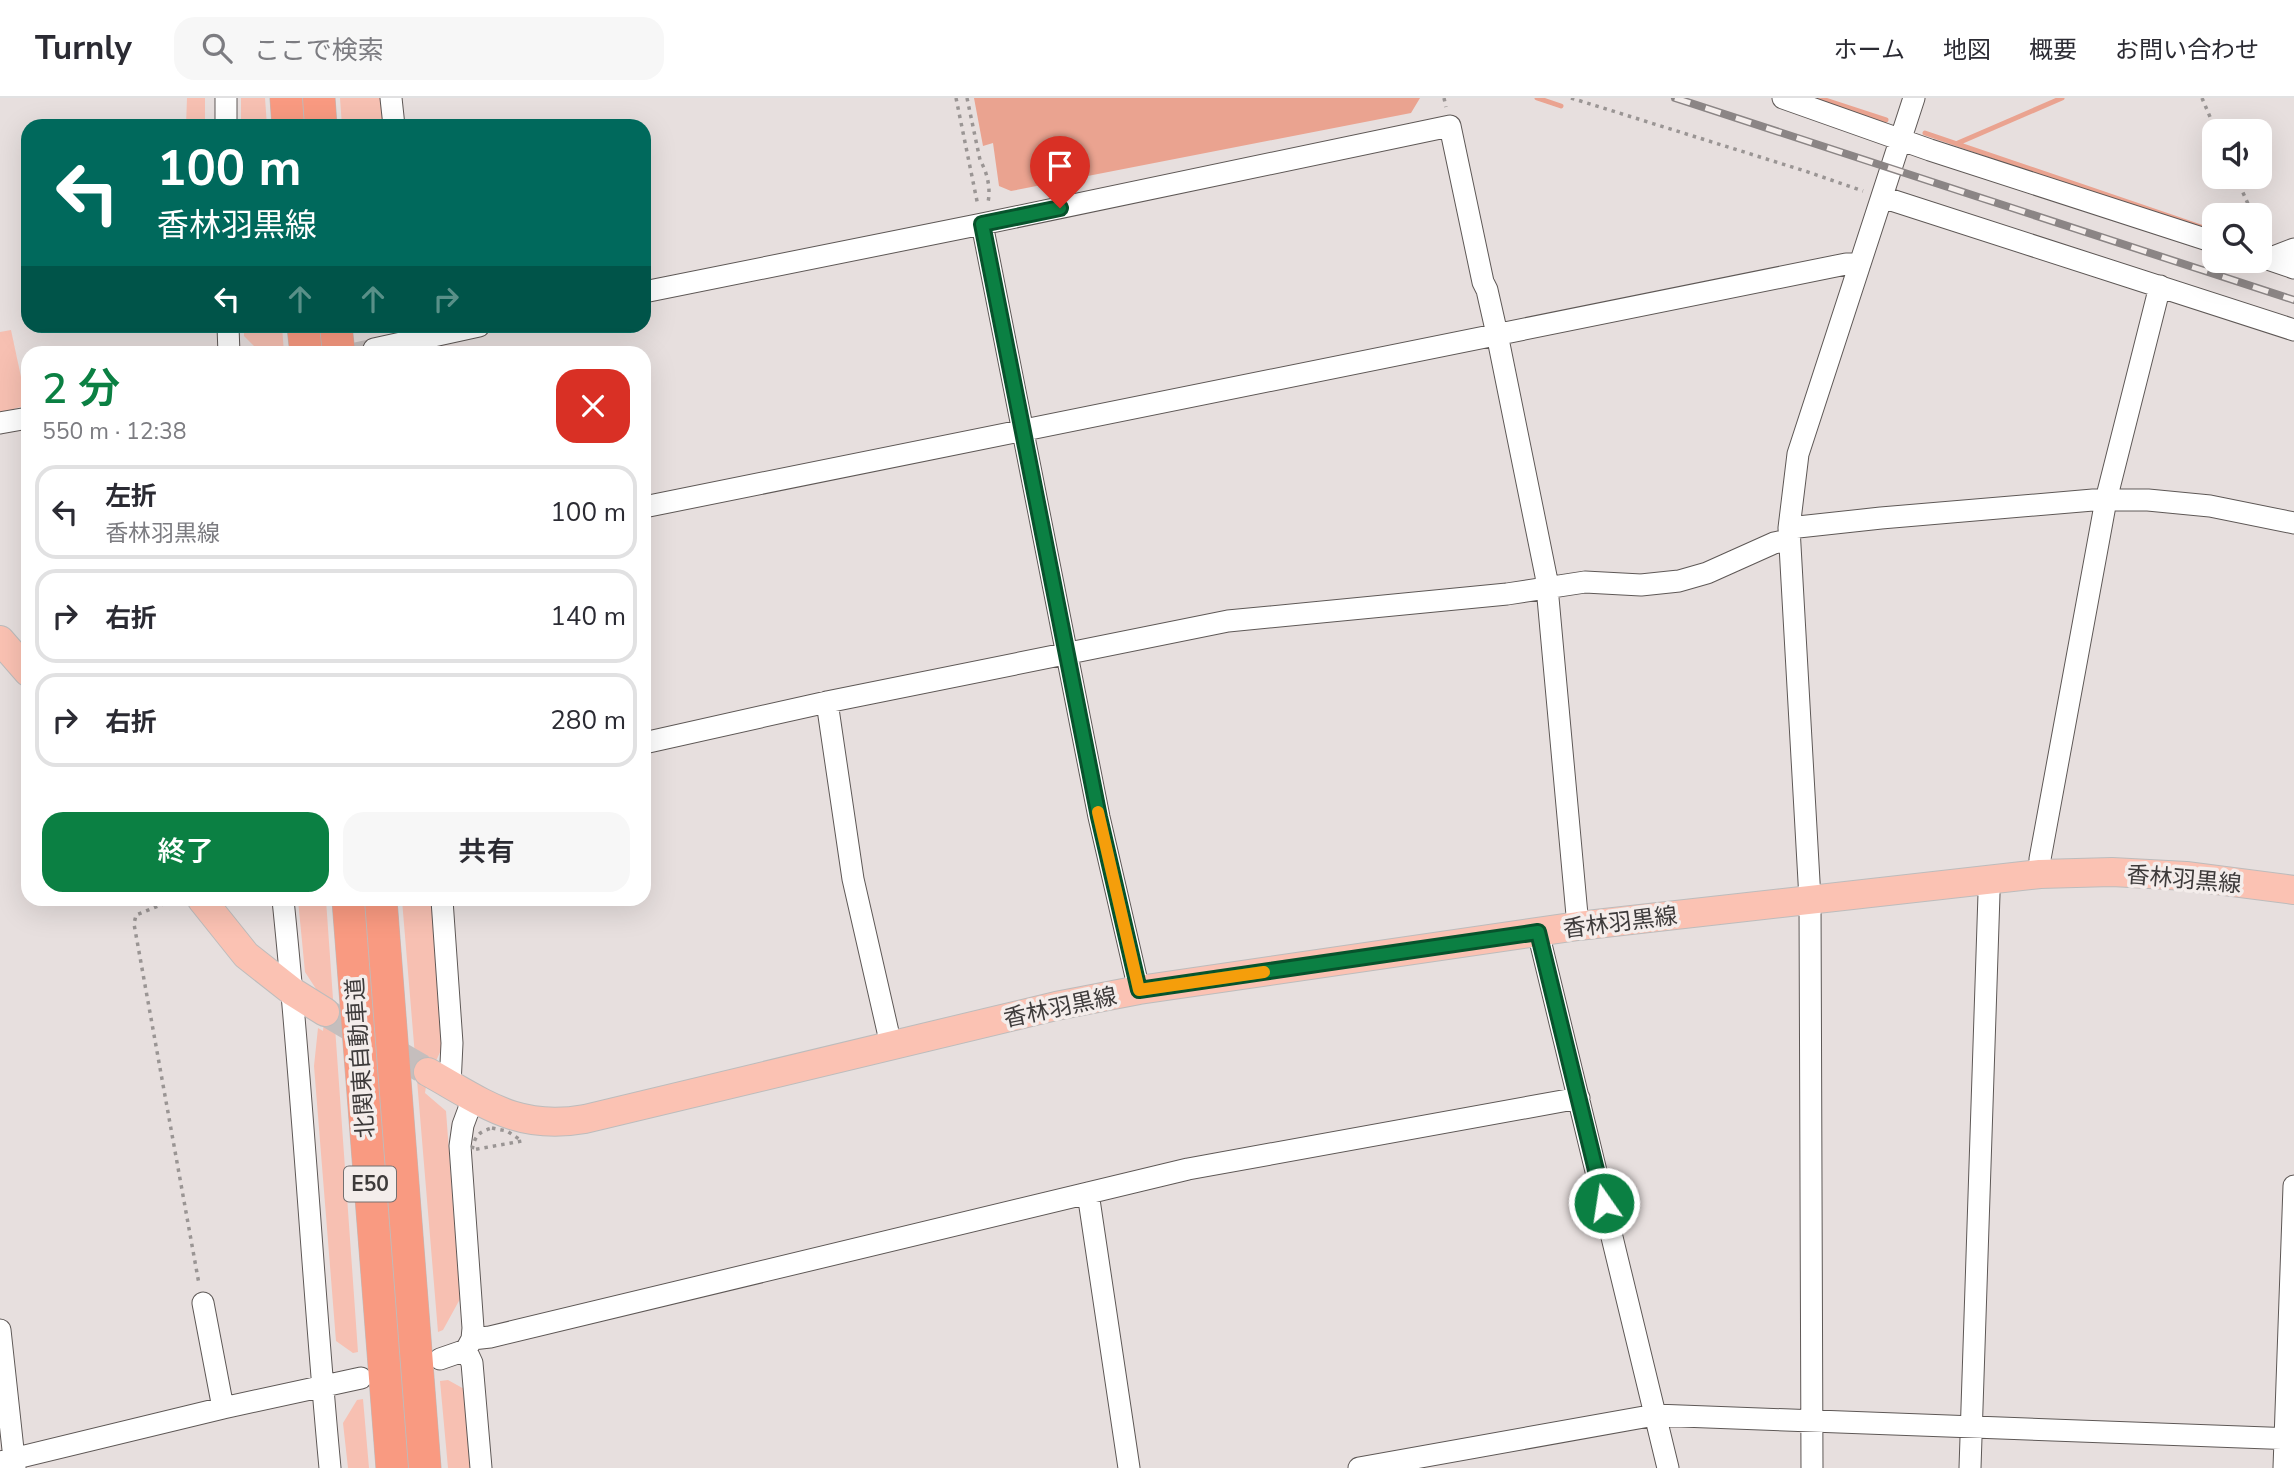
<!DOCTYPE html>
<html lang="ja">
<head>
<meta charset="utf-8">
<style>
	:root { --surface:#fff; --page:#f7f7f7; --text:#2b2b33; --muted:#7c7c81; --line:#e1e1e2; --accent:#0b8043 }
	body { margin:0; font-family:"Nunito Sans","Noto Sans JP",sans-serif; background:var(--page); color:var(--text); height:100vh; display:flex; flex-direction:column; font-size:26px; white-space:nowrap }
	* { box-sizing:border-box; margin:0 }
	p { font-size:23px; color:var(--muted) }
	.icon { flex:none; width:38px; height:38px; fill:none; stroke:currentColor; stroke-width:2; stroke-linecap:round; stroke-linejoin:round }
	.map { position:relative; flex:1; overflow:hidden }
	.panel { position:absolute; left:21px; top:248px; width:630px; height:560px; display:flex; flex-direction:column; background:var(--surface); border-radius:21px; box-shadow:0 7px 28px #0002 }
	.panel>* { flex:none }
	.hud { position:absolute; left:21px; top:21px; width:630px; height:214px; border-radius:21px; box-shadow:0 7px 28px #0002; background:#00695c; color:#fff; overflow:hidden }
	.tools { position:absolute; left:2202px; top:21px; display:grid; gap:14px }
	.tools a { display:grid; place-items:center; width:70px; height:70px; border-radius:14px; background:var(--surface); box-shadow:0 7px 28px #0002; font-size:35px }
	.pin { position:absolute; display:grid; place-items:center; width:60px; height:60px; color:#fff; margin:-72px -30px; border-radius:50% 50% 50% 0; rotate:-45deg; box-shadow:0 0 7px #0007 }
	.pin .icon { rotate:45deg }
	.me { position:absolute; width:77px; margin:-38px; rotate:347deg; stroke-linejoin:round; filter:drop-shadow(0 0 5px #0008) }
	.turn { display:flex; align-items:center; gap:24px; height:147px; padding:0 21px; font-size:32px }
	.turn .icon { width:91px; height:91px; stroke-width:2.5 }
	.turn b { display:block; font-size:49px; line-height:60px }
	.lanes { display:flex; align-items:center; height:66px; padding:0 21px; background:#0003; justify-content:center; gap:35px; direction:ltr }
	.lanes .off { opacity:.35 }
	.round { display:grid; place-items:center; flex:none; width:74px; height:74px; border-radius:21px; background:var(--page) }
	.overview { display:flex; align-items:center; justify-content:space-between; height:119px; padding:0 21px }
	h1 { font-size:42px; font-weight:600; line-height:52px; color:var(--accent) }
	.button { display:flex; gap:14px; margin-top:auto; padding:14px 21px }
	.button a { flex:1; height:80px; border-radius:21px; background:var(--accent); color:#fff; font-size:28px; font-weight:600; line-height:80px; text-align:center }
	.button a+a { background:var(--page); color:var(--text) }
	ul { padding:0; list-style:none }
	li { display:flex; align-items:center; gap:21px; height:94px; margin:0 14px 10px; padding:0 7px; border:4px solid var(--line); border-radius:21px }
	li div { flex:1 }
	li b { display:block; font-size:26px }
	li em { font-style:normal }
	header { display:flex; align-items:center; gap:42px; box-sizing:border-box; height:98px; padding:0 35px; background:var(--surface); border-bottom:2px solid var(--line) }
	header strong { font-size:33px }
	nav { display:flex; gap:38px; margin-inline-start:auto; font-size:24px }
	.search { width:490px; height:63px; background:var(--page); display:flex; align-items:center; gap:18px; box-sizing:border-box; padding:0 24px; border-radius:21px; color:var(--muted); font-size:26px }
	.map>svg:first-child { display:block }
</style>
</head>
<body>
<header>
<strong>Turnly</strong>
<div class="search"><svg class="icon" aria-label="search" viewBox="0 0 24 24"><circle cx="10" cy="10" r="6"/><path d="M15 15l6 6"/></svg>ここで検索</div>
<nav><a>ホーム</a><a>地図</a><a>概要</a><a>お問い合わせ</a></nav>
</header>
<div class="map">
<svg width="2294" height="1370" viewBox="0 0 2294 1370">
	<rect width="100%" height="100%" fill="#e7dfde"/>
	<path fill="#f7c0b2" d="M187,0h18v28h-19z
		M241,0h24l2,28h-26z
		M340,0h41l3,28h-42z
		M244,228h38l2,27h-23l-17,-17z
		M11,232l16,75 -27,8v-81z
		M298,802h28l32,452 -5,1 -17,-12 -22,-275 4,-38 5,3 2,-19 -5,-17 -15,-23z
		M402,802h31l10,146 -8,17 -5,-3 -5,33 21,18 14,188 -17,31 -5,2z
		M448,1282l18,10 6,78h-24l-8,-87z
		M363,1301l6,69h-21l-5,-45 14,-23z"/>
	<path fill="#eaa390" d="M974,0h446l-9,15 -400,78 -12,-5 -6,-43 -10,3z"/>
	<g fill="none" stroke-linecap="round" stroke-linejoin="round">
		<path stroke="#eaa390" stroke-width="5" d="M1537,0l24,8
			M1819,0l67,22
			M1925,35l282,96
			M1958,45l104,-45"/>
		<path stroke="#c5bebd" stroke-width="21" stroke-dasharray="21 10" stroke-linecap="butt" d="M351,256l23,-5"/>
		<path stroke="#c5bebd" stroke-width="28" stroke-dasharray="28 14" stroke-linecap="butt" d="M325,914l103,60"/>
		<g stroke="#5e5856" stroke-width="23">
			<path id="minor" d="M226,0v28
				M391,0l3,28
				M1783,0l147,52 284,92
				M1882,99l412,133
				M982,126l117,593 40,173
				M2259,158l35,12
				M2268,161l26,-10
				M644,194l338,-68 468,-98 33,156 4,8 10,44 49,242 32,350
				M228,228l1,28
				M374,251l105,-23
				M0,325l28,-5
				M644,409l1202,-243h14
				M1789,430l92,-10 212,-18h55l62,6 84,17
				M827,604l26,177 38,166
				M644,645l183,-41 401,-81 279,-27 78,-12 56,3 38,-4 28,-8 67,-30 14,-3
				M2040,776v-15l66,-359 54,-214
				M283,802c20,189 29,379 47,568
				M442,802l10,143 -2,42
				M1538,834l130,536
				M1088,1095l41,275
				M203,1205l20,105
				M0,1232l15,138
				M472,1241l18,-2 698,-168 391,-71
				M466,1252l6,13 9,105
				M440,1261l26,-9 6,-11 1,-11 -13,-182 3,-21 10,-27
				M0,1364l223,-54 138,-30
				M1359,1370l296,-53 639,24
				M1812,1370l-2,-569 -21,-371 9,-74 116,-356
				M1970,1370l19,-574 -2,-15
				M2284,1370l10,-282"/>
		</g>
		<g stroke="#bdbcbc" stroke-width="30">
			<path id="major" d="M0,542l28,32
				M202,802l44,55 47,37 32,20
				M428,974c56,31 89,59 157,47l471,-113 83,-16 439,-64 462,-52 72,-2 74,4 108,14"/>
		</g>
		<g stroke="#bdbcbc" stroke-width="33">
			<path id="highway" d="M286,0l2,28
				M319,0l2,28
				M303,228l3,28
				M336,228l3,28
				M348,802l44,568
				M381,802l44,568"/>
		</g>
		<path stroke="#9a9594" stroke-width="3.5" stroke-dasharray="3.5 5" stroke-linecap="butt" d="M956,0l22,108
			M967,0l13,62c7,12 11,28 8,42
			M1444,0l2,9
			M1571,0l234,73 58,20
			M2202,0l14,33
			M2236,79l17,38
			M173,802l-37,15 -2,9 65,360
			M492,1030l15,3 15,10 -50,9c3,-14 6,-18 20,-22z"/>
		<use href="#minor" stroke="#fff" stroke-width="21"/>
		<use href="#major" stroke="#fbc2b3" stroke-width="28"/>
		<use href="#highway" stroke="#f99a81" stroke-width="32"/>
		<g stroke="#8b8585" stroke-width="8">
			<path id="rail" d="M1675,0l619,202"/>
		</g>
		<use href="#rail" stroke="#f4edeb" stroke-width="5" stroke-dasharray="16" stroke-linecap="butt"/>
	</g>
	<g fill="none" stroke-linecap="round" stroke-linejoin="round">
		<g stroke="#07532c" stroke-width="18">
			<path id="route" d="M1060,110l-78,16 117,593 40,173 399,-58 66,271"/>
		</g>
		<use href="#route" stroke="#0b8043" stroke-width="12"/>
		<path stroke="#f59e0b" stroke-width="12" d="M1098,714l41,178 125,-18"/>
	</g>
	<g text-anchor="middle" stroke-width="7" stroke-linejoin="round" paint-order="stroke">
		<rect fill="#f4edeb" stroke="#757070" stroke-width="2" x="344" y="1068.5" width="52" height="35" rx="5"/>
		<g font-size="21" font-weight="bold" fill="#3e3b3b">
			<text x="370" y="1093">E50</text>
		</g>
		<g font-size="23" fill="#3e3b3b" stroke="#f4edeb">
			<text transform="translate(2184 781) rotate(5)" y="8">香林羽黒線</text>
			<text transform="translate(1620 824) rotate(-7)" y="8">香林羽黒線</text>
			<text transform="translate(1060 909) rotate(-12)" y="8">香林羽黒線</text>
			<text transform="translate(360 960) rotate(-94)" y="8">北関東自動車道</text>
		</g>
	</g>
</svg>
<div class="tools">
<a><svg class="icon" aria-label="sound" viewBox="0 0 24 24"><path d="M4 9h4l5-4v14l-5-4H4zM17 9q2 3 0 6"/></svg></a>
<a><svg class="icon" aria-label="search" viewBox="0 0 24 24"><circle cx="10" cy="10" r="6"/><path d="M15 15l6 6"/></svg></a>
</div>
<div class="pin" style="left:1060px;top:110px;background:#d93025"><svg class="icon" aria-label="arrive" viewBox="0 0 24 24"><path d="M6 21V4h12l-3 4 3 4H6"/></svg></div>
<svg class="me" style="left:1604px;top:1105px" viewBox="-20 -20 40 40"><circle r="17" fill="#0b8043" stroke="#fff" stroke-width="3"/><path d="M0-11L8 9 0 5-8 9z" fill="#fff"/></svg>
<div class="hud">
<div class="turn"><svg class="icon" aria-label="left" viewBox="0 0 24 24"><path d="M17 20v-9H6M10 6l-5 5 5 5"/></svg><div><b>100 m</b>香林羽黒線</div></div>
<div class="lanes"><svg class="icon" aria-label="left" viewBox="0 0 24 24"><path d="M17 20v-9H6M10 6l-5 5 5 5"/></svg><svg class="icon off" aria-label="ahead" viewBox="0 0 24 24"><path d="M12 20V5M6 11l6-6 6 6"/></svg><svg class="icon off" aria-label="ahead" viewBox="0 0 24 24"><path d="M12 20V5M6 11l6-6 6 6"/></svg><svg class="icon off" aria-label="right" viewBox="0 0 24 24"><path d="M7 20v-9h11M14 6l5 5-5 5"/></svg></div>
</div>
<section class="panel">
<div class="overview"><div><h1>2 分</h1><p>550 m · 12:38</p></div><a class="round" style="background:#d93025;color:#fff"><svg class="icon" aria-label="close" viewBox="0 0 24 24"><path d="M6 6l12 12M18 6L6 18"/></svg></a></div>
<ul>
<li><svg class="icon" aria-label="left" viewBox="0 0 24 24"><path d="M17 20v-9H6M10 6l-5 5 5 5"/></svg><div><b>左折</b><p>香林羽黒線</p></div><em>100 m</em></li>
<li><svg class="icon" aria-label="right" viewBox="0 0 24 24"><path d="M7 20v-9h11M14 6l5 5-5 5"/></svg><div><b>右折</b></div><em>140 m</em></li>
<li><svg class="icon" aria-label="right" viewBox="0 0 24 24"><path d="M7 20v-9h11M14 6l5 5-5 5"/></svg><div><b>右折</b></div><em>280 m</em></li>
</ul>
<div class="button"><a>終了</a><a>共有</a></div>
</section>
</div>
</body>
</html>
